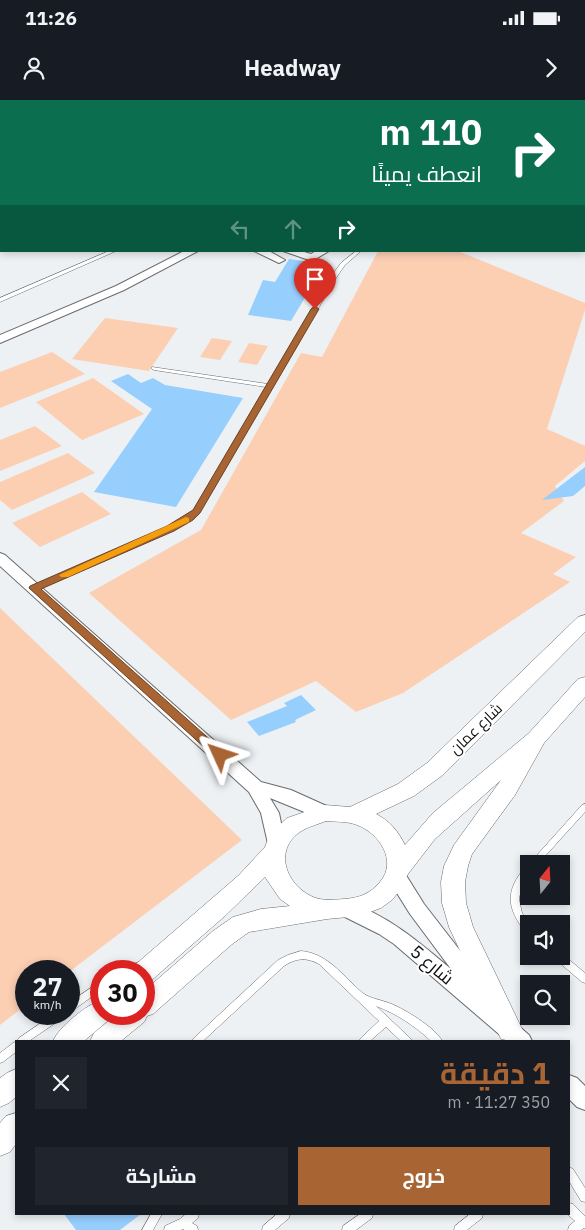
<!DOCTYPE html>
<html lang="ar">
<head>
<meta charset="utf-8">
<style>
	:root { --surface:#171b24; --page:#20242c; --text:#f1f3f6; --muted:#9ea1a6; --accent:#a86433 }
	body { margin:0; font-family:"IBM Plex Sans",Cairo,sans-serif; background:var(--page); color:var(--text); direction:rtl; height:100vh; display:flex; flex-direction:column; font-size:19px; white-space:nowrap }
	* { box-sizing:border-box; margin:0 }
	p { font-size:16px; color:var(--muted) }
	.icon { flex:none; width:28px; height:28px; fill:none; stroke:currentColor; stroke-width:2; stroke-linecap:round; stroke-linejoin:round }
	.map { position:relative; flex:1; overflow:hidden; direction:ltr }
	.details { position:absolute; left:15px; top:940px; width:555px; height:175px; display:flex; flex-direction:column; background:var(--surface); border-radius:0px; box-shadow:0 2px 8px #0003; direction:rtl }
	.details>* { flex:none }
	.banner { position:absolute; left:0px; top:0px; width:585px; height:152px; box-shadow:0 2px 8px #0003; direction:rtl; background:#0b6e4f; color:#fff; overflow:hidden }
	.needle { width:32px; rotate:18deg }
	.controls { position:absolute; left:520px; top:755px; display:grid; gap:10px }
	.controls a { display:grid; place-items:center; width:50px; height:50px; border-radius:0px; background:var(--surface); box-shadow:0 2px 8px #0003; font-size:25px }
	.speed { position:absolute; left:15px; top:860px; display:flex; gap:10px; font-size:25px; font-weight:700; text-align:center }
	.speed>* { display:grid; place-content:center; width:65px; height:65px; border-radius:50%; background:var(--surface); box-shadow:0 2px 8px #0003; line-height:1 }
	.speed small { font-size:12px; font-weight:400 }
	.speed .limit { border:8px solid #d22; background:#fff; color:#111 }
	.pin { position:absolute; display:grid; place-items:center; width:42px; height:42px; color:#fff; margin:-51px -21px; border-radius:50% 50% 50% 0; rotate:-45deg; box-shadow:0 0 5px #0007 }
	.pin .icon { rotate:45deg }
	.me { position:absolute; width:55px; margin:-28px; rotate:312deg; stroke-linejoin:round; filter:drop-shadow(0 0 4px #0008) }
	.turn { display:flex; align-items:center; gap:18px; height:105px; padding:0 20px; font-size:22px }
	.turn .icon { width:65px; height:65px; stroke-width:2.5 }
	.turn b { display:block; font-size:35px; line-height:42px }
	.lanes { display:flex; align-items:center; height:48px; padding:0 20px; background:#0003; justify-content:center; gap:25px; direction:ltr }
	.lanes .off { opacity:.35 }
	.round { display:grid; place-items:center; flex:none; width:52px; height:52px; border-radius:0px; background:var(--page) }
	.overview { display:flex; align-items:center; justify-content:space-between; height:85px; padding:0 20px }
	h1 { font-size:30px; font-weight:700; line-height:38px; color:var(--accent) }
	.action { display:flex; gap:10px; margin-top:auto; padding:10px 20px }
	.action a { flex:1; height:58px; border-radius:0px; background:var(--accent); color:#fff; font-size:20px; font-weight:700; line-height:58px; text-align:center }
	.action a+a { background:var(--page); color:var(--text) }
	.status { display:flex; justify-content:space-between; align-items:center; height:35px; padding:0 25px; background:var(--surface); direction:ltr }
	.status svg { height:14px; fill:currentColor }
	header { display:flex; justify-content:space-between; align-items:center; height:65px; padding:0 20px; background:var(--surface); font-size:22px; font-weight:700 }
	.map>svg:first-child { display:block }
</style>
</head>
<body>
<div class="status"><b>11:26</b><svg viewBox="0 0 49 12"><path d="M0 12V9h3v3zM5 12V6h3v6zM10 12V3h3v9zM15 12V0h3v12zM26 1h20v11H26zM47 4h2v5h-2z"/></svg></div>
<header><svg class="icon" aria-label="forward" viewBox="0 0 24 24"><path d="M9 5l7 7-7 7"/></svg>Headway<svg class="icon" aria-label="person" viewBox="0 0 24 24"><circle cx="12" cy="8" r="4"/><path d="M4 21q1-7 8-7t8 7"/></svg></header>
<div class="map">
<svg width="585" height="1130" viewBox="0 0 585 1130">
	<rect width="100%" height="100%" fill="#edf1f4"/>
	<path fill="#fccfb3" d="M378,151h80l127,52v7l-38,119 38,17v15l-30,25 9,15 -43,32 55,24 -23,17 17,8 -167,111 -47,19 -40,-31 -85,39 -142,-127 112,-63 100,-177 21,4z
		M105,218l73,10 -29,43 -77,-12z
		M212,238l20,3 -12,19 -20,-3z
		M249,243l19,3 -11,19 -19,-3z
		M52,252l33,22 -85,34v-36z
		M93,278l51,36 -62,26 -46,-38z
		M35,326l27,20 -62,25v-31z
		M68,353l27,20 -83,37 -12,-10v-18z
		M82,392l29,22 -71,33 -28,-24z
		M0,508l242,232 -173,132 -43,-1v34l-26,20z"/>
	<path fill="#96cefe" d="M289,159l36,5 -34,57 -43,-6 15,-35 12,2z
		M128,274l13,9 12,-5 12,7 78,13 -67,109 -82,-15 58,-83 -41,-28z
		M585,367v19l-12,10 -31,4z
		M301,595l15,15 -21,10 1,2 -37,14 -12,-14 40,-16 -3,-3z
		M64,1114h77l-21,16h-44z"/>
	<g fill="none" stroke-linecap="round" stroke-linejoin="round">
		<g stroke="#686b6f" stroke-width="1">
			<path id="service" d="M346,0h4l-1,1h-4z
				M464,0h5l1,1h-5z
				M526,0h6l1,1h-5z
				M559,0h4v1h-4z
				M584,17h1v2h-1z
				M584,66h1v3h-1z
				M109,151h7l-116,51v-4z
				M356,151h5l-16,14 -9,13 -137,234 -27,18 -136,60h-4l-2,-2 2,-2 136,-58 26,-18 72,-123 -112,-17 -2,-1v-2l116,17 62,-106 11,-15z
				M585,704v8l-47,52h-9l53,-59z
				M529,765v10l-7,9 -3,15 3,14 7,11v10l-3,-1c-20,-26 -21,-42 0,-67z
				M301,851c24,2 38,20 54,35 3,3 6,6 9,8 6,4 17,6 25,9 14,5 47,25 53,38h-11c-16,-15 -34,-27 -55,-35l34,32 2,3h-11l-15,-14 -16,14h-11l2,-3 18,-17 -60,-57c-13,-7 -23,-6 -35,2l-81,75h-11l2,-3 84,-78 10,-5z
				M561,853l24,20v10l-3,-1 -27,-23 -1,-3h7z
				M142,861l3,1 2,3 -2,3 -9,3h-15l2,-3z
				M101,881v9l-29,21 -3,1v-9z
				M54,914h12l-2,3 -35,24h-12l2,-3z
				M16,942v10l-13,10 -3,1v-10l13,-10z
				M569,1067l4,2 12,19v14l-4,-1 -12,-20z
				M569,1103l4,1 12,12v12h-1l-3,2h-13l1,-4 6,-5 -8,-7h2z
				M151,1114h11l-9,16h-11z
				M186,1114h13l-1,4 -6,5 5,3 1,4h-14l-1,-1 -2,1h-17l1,-4 15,-7z
				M277,1114h13l-1,4 -14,12h-13l1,-4z
				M360,1114h13l-1,4 -16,12h-14l1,-4z
				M470,1114h13l-1,4 -15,12h-13l1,-4z"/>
		</g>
		<g stroke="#686b6f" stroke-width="2">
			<path id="minor" d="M0,98h1v6h-1z
				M184,151h14l-74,39 -124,53v-8l116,-49z
				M254,151h15l16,9 -6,3z
				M283,151h18l10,3 5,-3h13l-17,10z
				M0,453l5,2 256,227 30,8 40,18 3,5 -3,5 -6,2 -6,-2 -49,-20 9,15 6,30 -2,5 -7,2 -7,-2 -8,-35 -12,-21 -249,-226z
				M397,770l7,2 20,32 72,93 3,6 -2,4 32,28 3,6h-25l-113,-97 -15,-10 -38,-19 -3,-5 3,-5 7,-3c41,14 71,40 103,67l-41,-55 -20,-32 -2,-5 2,-5z
				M569,975l8,3 8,8v24l-8,-3 -8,-8z"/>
		</g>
		<g stroke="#686b6f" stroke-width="1">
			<path id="tertiary" d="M585,515v17l-142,143 -29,21 -38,18c14,7 22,17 29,31l28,-32 96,-80 49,-54 7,-2v20l-41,46 -29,52 -43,59 -4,12 -3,16 1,21 7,24 50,104 -4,8 -7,2 -11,-2 -52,-112 -7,-24 -1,-21 3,-16 10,-21 47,-65 -66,59 -27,35 -8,16 -8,10 -11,8 -22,8 -32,3 -78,13 -18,13 -78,69 -6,2 -3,6 -23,19h-31l4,-8 23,-19h27v-23l69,-60 20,-14 28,-8 29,-3 -10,-7 -15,-22 -39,38 -73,64 -9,3v-11h-12l3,-6 104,-90 26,-28 5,-13 17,-16 38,-13 25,2 48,-23 29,-21 151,-146zM326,721c10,1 21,0 31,4 22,8 41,36 23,57 -10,12 -21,16 -36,17 -11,1 -21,2 -31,-2 -29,-13 -41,-51 -8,-68 6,-3 14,-5 21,-8z
				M101,900v14h11l-2,5 -26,22h-31c6,-14 33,-36 48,-41z
				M16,969v28l-7,6 -9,4v-29l7,-5z
				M16,1013v31l-6,8 -10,4v-33l6,-7z"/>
		</g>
		<g stroke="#686b6f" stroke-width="26">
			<path id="primary" d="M13,1l3,-1"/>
		</g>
		<g stroke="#686b6f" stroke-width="1">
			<path id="motorway" d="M1,18v10l-1,1v-10z"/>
		</g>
		<use href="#service" fill="#fff" fill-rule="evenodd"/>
		<use href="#minor" fill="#fff" fill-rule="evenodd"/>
		<use href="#tertiary" fill="#fff" fill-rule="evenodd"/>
		<use href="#primary" stroke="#fff" stroke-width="25"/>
		<use href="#motorway" fill="#fff" fill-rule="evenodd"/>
	</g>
	<path fill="#a86433" stroke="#6d4121" d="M315,206l4,3 -119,204 -7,7 -19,11 -133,58 183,163 2,3 -6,4 -4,-1 -187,-170 1,-2 137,-60 26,-16 118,-201z"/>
	<path fill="#f59e0b" d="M186,417l3,1v4l-121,55h-7l-2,-2z"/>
	<g text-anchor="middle" stroke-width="4" stroke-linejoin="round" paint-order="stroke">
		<g font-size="15" fill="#0c0d0e" stroke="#fff">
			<text transform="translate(476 629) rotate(-44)" y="5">شارع عمان</text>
		</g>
		<g font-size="18" fill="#0c0d0e" stroke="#fff">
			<text transform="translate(432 865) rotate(40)" y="6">شارع 5</text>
		</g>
	</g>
</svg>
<div class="controls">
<a><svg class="needle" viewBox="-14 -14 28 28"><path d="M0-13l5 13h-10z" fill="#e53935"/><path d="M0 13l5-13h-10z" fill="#9ea1a6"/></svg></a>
<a><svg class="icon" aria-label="sound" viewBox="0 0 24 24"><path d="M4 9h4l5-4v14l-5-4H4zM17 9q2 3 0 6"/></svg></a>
<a><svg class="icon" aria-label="search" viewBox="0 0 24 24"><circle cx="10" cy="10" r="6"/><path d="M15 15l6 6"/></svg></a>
</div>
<div class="speed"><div>27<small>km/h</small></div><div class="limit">30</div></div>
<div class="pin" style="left:315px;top:209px;background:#d93025"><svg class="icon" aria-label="arrive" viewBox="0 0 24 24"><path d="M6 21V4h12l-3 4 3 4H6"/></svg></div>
<svg class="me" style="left:220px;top:655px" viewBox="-20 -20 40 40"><path d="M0-17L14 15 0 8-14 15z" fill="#a86433" stroke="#fff" stroke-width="4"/></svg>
<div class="banner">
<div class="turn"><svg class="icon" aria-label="right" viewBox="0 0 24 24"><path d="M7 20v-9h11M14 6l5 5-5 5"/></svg><div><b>110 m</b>انعطف يمينًا</div></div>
<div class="lanes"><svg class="icon off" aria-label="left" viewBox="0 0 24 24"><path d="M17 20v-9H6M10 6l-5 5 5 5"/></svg><svg class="icon off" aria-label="ahead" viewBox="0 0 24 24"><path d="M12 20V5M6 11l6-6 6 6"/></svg><svg class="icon" aria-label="right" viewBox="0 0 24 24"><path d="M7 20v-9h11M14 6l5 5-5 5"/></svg></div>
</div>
<section class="details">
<div class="overview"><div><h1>1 دقيقة</h1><p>350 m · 11:27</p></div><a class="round"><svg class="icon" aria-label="close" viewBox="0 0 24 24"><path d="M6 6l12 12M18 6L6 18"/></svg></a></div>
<div class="action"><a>خروج</a><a>مشاركة</a></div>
</section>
</div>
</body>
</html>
